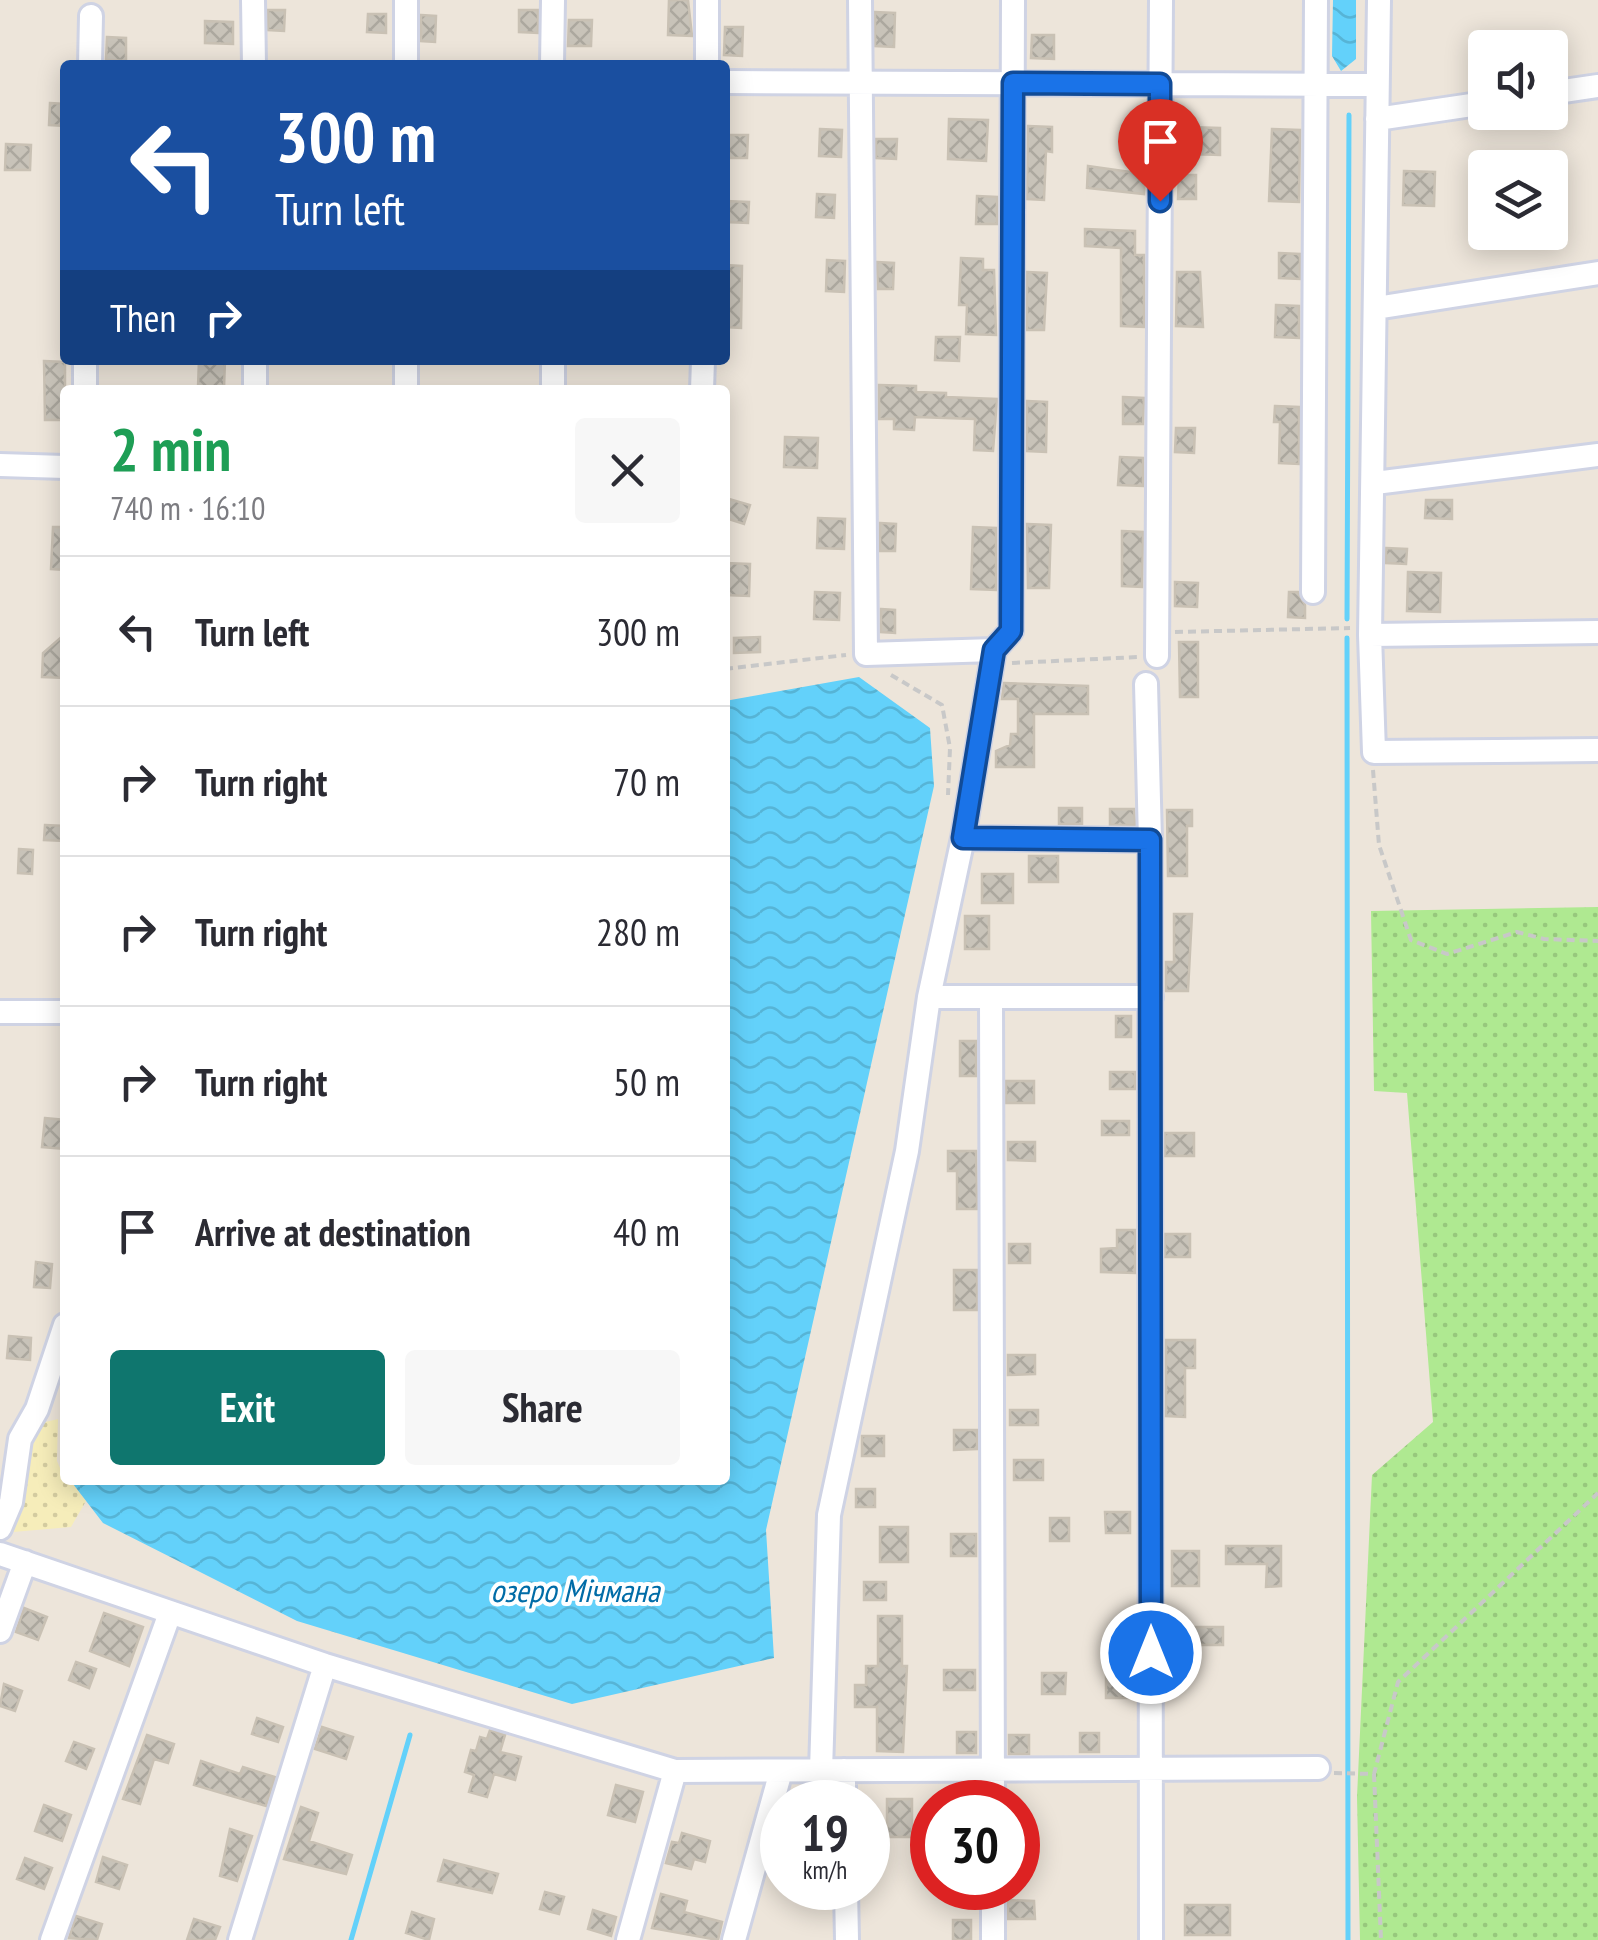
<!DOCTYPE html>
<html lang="en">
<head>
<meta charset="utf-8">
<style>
	:root { --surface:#fff; --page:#f7f7f7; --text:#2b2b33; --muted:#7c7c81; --line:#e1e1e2; --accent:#0f766e }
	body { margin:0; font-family:"PT Sans Narrow",sans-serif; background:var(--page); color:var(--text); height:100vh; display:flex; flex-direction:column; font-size:38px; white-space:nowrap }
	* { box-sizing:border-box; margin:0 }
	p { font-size:32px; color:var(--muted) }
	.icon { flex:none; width:55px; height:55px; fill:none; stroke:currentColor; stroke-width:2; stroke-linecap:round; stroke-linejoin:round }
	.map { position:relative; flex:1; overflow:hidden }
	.details { position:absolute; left:60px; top:385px; width:670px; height:1100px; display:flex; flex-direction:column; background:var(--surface); border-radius:10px; box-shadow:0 5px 25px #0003 }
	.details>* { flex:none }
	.guide { position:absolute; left:60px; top:60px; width:670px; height:305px; border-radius:10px; box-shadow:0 5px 25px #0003; background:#1a4fa0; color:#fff; overflow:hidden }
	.tools { position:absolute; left:1468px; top:30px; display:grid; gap:20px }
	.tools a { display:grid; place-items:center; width:100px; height:100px; border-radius:10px; background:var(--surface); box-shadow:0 5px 25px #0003; font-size:50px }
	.speed { position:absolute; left:760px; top:1780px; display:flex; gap:20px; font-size:50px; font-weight:700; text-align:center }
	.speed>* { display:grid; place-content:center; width:130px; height:130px; border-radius:50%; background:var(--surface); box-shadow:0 5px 25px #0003; line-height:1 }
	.speed small { font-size:25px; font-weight:400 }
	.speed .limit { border:15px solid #d22; background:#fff; color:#111 }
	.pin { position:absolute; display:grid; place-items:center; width:85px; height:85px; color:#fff; margin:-102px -42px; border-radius:50% 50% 50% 0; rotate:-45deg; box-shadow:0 0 10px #0007 }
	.pin .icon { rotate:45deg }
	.me { position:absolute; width:110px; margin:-55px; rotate:0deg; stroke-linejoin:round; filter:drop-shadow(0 0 8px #0008) }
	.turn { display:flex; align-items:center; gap:35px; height:210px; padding:0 50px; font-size:45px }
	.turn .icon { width:130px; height:130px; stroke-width:2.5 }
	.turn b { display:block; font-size:70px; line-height:85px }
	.then { display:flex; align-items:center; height:95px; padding:0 50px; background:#0003; gap:20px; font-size:38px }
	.round { display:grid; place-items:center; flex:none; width:105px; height:105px; border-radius:10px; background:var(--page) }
	.overview { display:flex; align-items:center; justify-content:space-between; height:170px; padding:0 50px }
	h1 { font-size:60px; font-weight:800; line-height:75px; color:#1e9e55 }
	.primary-button { display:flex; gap:20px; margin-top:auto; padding:20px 50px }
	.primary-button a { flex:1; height:115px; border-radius:10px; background:var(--accent); color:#fff; font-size:40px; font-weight:800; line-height:115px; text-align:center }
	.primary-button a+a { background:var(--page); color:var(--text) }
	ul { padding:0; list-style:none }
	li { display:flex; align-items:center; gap:30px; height:150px; padding:0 50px; border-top:2px solid var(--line) }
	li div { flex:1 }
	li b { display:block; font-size:38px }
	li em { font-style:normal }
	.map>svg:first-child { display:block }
</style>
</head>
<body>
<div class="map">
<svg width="1598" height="1940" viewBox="0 0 1598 1940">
	<defs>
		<pattern id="grass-dots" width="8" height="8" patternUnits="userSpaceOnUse" patternTransform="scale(2.5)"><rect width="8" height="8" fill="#afe991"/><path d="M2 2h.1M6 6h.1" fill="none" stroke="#97c87d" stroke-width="1.8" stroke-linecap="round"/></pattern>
		<pattern id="sand-dots" width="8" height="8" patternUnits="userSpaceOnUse" patternTransform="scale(2.5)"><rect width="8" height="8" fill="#f6edba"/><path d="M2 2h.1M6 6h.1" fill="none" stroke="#d3cba0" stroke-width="1.8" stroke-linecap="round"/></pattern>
		<pattern id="water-waves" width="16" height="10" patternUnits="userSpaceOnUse" patternTransform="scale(2.5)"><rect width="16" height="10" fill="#63d1fa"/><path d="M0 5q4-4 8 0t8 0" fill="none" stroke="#56b4d6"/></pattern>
		<pattern id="building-cross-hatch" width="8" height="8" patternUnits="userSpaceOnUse" patternTransform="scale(2.5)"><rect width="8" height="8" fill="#c8c3b9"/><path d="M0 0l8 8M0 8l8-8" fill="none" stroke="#aca89f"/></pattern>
	</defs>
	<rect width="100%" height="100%" fill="#ede5da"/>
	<path fill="url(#grass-dots)" d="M1598,907v1033h-238l-3,-143 15,-322 61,-53 -26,-329 -33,-2 -3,-180z"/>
	<path fill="url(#sand-dots)" d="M58,1419l-1,42 8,19h5l16,21 -15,26 -58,5 20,-107z"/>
	<path fill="url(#water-waves)" d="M1333,0h23v59l-15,12 -9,-15z
		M859,677l71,51 4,58 -168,744 8,128 -202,46 -275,-83 -194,-98 -33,-43h655v-779z"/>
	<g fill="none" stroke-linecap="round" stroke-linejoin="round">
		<path stroke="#63d1fa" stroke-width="5" d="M1347,619l2,-504
			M1347,638l1,1302
			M351,1940l59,-205"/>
	</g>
	<path fill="url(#building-cross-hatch)" stroke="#c9c1b4" stroke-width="2.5" d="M669,0h19l4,36 -24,-1z
		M268,10h17l-1,21 -16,-1z
		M519,10h19v23l-19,-1z
		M875,12l20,1 -1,34 -19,-1z
		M368,14h18v19l-19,-1z
		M421,15l15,1 -1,26 -14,-1z
		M569,20h23l-1,26h-23z
		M205,21l28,1v22l-28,-1z
		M725,27h18l-1,29 -18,-1z
		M1032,35h22v24l-23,-1z
		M107,37l19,1v23l-20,-1z
		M50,103l15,1v22l-16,-1z
		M949,119l39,1 -2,41 -38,-2z
		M1028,126l24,1v25l-6,-1 -2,49 -17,-1z
		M1189,127l31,1v27l-32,-1z
		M820,129l22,1 -1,27 -22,-1z
		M1272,129l28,1 -1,72 -30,-1z
		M725,135h23l-1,23h-22z
		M876,139h21l-1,20 -20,-1z
		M6,144l25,1 -1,25h-25z
		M1088,166l57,8 -1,20 -57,-6z
		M1404,171l31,1 -1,34 -31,-1z
		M1179,175h17v24h-18z
		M817,194l18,1 -1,23 -18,-1z
		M977,196l20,1v27h-21z
		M725,201l24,1 -1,21 -23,-1z
		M1085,229l50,2v24h9v72l-23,-1v-78l-36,-2z
		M1279,253l21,1v25l-21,-1z
		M961,258l22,1v11h11l2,65 -30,-1 1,-29h-8z
		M827,260l18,1 -1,31 -18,-1z
		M877,262l17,1 -1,26h-15z
		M725,265l17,1 -1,62 -16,-1z
		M1027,272l20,1 -3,57h-17z
		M1177,272h23l3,55 -27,-1z
		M1276,305l23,1v32l-24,-1z
		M936,337h24l-1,24 -24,-1z
		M199,360h26l-1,28 -26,-1z
		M44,361l21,1v58h-20z
		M879,385l37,1v6l30,1v4l51,2 -4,52 -19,-1 1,-31 -60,-2 -1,13 -20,-1v-10h-15z
		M1123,397l21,1 -1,26h-20z
		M1027,401l20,1 -1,50 -19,-1z
		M1275,406l24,1v57l-20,-1 1,-41h-6z
		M1176,428h19l-1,25 -19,-1z
		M785,437l33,1 -1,30 -33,-1z
		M1120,457l23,1v28l-25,-1z
		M729,499l21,6 -6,19 -19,-6z
		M1426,500h26v19l-27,-1z
		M818,518l27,1 -1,30 -27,-1z
		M880,523l16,1 -1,27h-15z
		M1027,524l24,1 -2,63h-21z
		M53,527h12v43l-14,-1z
		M973,527l23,1v62l-25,-1z
		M1122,531l21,1 -1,55 -20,-1z
		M1386,548l21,1 -1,15 -20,-1z
		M725,563l25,1 -1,32 -24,-1z
		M1408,572l33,1 -1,39 -33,-1z
		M1175,582l23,1 -1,24 -22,-1z
		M815,592l25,1 -1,27 -25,-1z
		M1289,592h9l7,13v13l-17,-1z
		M881,609l14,1v23l-14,-1z
		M65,634v44l-23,-1 1,-24z
		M760,637v15l-26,1v-15z
		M1179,642h19v55h-18z
		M1004,683l84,3v28h-54v53h-38v-16l14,-6 1,-11h7v-35h-16z
		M1059,808h23v16h-23z
		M1110,809h24l1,16h-25z
		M1167,810h25v16h-5v50h-19z
		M45,825l20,1v15l-21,-1z
		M19,849l14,1 -1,24 -14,-1z
		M1029,856h29v26h-29z
		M982,874h31v29h-31z
		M1174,914h18l-4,77h-22v-29h8z
		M965,916h24v33h-24z
		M1116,1016h15v21h-15z
		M960,1041h16v35h-16z
		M1110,1072h25v17h-25z
		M1006,1081h28v22h-28z
		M45,1118l20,2v29l-23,-2z
		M1102,1121h27v14h-27z
		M1165,1133h29v23h-29z
		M1008,1142h27v19l-27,-1z
		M948,1151h28l1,58h-20v-38h-9z
		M1117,1230h18v43l-34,-1v-23l16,-1z
		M1165,1234h25v23h-25z
		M1009,1244h21v19h-21z
		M36,1262l16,2 -2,24 -16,-1z
		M954,1270h23v40h-23z
		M9,1336l22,2 -1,22 -23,-2z
		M1166,1340h29v28h-10v49l-19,-1z
		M1008,1355h27v19l-27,1z
		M1010,1410h28v15h-28z
		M954,1430h23v19l-23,1z
		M862,1436h22v20h-22z
		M1014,1460h29v20h-29z
		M856,1489h19v18h-19z
		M1105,1512h25v21h-24z
		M1050,1518h19v23h-19z
		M880,1527h28v35h-28z
		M951,1534h25v22h-25z
		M1226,1546h55v40l-15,1 1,-23h-41z
		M1172,1551h27v35h-27z
		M864,1582h22v18h-22z
		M24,1608l23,9 -9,23 -22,-8z
		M104,1613l39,14 -14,39 -39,-15z
		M878,1616h24v50h5l-4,86 -26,-1v-44h-22v-22h11v-19h12z
		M1186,1627h37v18h-37z
		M76,1662l20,7 -7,19 -20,-8z
		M1106,1668h27v30h-27z
		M944,1670h31v20h-31z
		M1042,1673h24l-1,21h-23z
		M4,1684l18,7 -7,20 -15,-5z
		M257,1718l26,9 -5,15 -26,-8z
		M322,1727l31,10 -7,22 -31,-10z
		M490,1730l15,5 -5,17 21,5 -6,23 -21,-6 -7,23 -18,-5 5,-17 -9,-3 6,-22 5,1 4,-14 7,2z
		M957,1732h19v21h-19z
		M1080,1733h19v19h-19z
		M147,1735l27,9 -6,19 -14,-4 -14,45 -17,-5z
		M1009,1735h20v19h-20z
		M74,1742l20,7 -8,20 -20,-8z
		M201,1761l39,13 3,-7 32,10 -9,29 -72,-21z
		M616,1785l27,7 -8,30 -27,-7z
		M887,1799h25v38h-25z
		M44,1805l27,10 -9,26 -27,-10z
		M301,1807l17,6 -9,28 43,14 -6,19 -62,-15z
		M230,1829l22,7 -15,45 -17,-5z
		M682,1833l28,8 -5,21 -11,-3 -3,10 -25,-6 6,-21 7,1z
		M103,1857l24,8 -8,24 -23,-7z
		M25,1858l27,10 -8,21 -27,-10z
		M444,1860l54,14 -6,19 -54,-12z
		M545,1892l19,5 -5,17 -19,-5z
		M661,1894l26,7 -3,11 38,10 -4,18 -66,-12z
		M1008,1900l26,1 1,18h-27z
		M1185,1905h45v30h-45z
		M593,1910l23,7 -5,19 -23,-7z
		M412,1912l22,7 -5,21 -23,-7z
		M76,1916l26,8 -5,16 -28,-2z
		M194,1919l26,8 -5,13h-28z
		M953,1920h18v20h-18z"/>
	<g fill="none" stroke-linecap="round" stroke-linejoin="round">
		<g stroke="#cfd3e4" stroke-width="28">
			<path id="street" d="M253,0l1,65
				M707,0v65
				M860,0l6,654 128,-4
				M1379,0l-9,635 4,117 224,-2
				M90,65l1,-49
				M406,65v-65
				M552,65l1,-65
				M725,82l652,3
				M1550,93l48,-7
				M1377,119l108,-16
				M1376,308l222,-35
				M255,360v30
				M553,360v30
				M85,390v-30
				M406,390v-30
				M702,390l1,-30
				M0,465l65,2
				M1375,483l223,-28
				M1313,592l3,-592
				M1370,635l228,-3
				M1157,656l4,-656
				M1146,684l4,156 1,1100
				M963,838l187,2
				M929,997h222
				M991,997l2,805
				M0,1012h65
				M0,1528l11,-26 9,-63 17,-30 28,-84
				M0,1554l325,111 350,106 643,-3
				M0,1631l25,-69
				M844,1770v32
				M821,1771l8,-256 78,-364 22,-154 34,-159 31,-188 17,-19 2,-631
				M846,1888l1,52
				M993,1888v52
				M52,1940l118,-327
				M240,1940l85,-275
				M628,1940l47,-169
				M734,1940l47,-169"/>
		</g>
		<path stroke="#c8c8c8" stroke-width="4" stroke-dasharray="8 5" stroke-linecap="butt" d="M1175,632l175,-4
			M1012,663l126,-6
			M725,669l121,-14
			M891,675l51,30 8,43 -2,47
			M1373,770l6,75 32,95 36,14 70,-22 27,7 54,2
			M1334,1773l40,1 24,-92 200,-189
			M1374,1774l7,166"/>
		<use href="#street" stroke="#fff" stroke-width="22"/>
	</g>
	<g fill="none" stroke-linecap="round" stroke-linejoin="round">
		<g stroke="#114b97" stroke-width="25">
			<path id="route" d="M1151,1653l-1,-813 -187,-2 31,-188 17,-19 2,-548 147,1v117"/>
		</g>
		<use href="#route" stroke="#1a73e8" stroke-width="18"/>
	</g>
	<g text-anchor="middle" stroke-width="8" stroke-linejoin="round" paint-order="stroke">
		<g font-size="32" font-style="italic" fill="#016ca7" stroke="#fff">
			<text x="575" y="1602">озеро Мічмана</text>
		</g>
	</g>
</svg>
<div class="tools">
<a><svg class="icon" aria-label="sound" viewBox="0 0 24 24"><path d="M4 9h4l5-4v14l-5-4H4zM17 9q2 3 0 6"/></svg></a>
<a><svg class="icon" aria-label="layers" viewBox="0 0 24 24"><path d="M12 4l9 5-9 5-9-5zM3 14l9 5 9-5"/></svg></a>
</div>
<div class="speed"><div>19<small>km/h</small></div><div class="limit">30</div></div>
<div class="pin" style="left:1160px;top:201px;background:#d93025"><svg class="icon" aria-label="arrive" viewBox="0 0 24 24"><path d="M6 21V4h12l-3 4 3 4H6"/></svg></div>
<svg class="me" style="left:1151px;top:1653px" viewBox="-20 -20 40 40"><circle r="17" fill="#1a73e8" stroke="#fff" stroke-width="3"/><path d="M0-11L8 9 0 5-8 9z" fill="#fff"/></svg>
<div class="guide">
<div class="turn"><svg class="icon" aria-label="left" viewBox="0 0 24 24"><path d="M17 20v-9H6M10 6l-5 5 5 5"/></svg><div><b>300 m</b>Turn left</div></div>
<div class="then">Then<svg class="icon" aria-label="right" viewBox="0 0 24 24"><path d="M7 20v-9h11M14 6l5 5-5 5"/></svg></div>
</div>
<section class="details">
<div class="overview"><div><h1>2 min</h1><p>740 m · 16:10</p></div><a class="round"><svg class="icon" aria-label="close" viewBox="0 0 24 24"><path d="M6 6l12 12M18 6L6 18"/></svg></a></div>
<ul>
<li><svg class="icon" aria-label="left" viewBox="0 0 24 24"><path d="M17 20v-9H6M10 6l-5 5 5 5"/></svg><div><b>Turn left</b></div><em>300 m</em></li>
<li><svg class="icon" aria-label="right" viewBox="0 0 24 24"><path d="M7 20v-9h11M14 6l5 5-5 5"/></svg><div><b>Turn right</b></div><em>70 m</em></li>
<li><svg class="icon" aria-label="right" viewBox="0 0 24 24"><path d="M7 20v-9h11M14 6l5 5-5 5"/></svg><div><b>Turn right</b></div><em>280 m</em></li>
<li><svg class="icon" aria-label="right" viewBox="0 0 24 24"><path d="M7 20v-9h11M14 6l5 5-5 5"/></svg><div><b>Turn right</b></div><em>50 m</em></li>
<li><svg class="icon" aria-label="arrive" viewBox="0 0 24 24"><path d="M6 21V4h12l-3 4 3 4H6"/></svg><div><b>Arrive at destination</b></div><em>40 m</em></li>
</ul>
<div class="primary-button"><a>Exit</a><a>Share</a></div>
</section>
</div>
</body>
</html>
